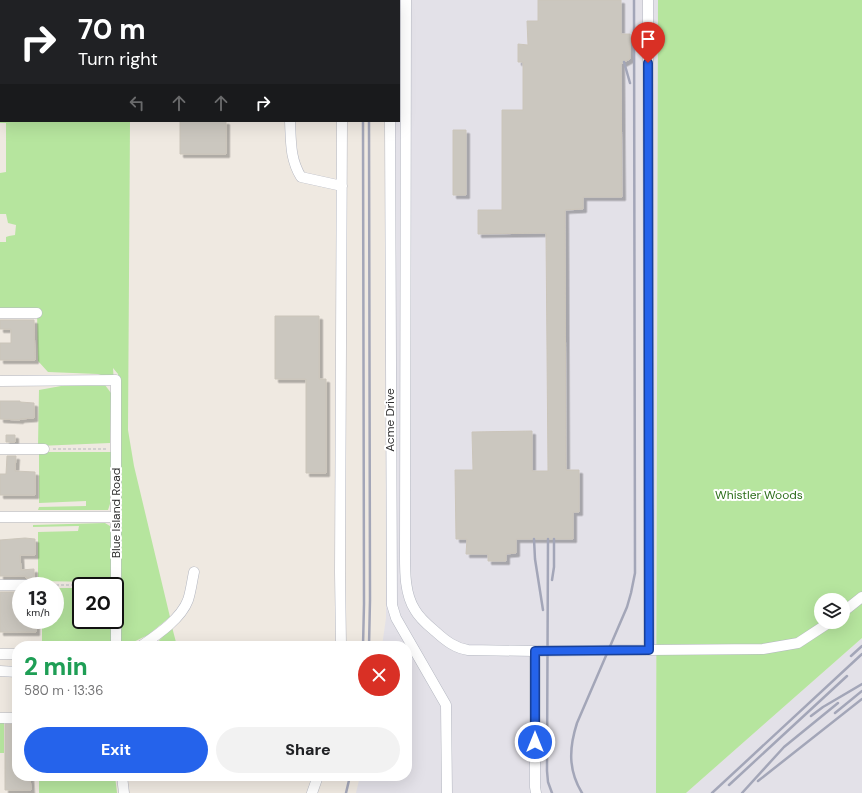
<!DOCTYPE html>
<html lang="en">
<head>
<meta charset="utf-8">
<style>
	:root { --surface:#fff; --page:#f2f2f2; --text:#202124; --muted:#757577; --accent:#2563eb }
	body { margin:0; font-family:"DM Sans",sans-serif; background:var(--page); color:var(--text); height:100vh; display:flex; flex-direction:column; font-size:15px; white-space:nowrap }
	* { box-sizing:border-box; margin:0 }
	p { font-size:13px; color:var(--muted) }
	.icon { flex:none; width:22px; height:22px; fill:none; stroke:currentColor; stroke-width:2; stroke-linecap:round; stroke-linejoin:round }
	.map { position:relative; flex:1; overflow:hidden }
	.sheet { position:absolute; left:12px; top:641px; width:400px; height:140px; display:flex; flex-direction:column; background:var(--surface); border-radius:16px; box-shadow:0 4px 16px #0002 }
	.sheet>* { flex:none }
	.banner { position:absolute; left:0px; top:0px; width:400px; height:122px; box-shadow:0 4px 16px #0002; background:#202124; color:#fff; overflow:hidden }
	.controls { position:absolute; left:814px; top:593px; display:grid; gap:8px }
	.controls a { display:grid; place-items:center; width:36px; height:36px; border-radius:50%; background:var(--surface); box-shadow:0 4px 16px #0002; font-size:20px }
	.speed { position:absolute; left:12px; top:577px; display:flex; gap:8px; font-size:20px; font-weight:700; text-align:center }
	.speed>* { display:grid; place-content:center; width:52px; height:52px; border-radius:50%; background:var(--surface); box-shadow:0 4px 16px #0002; line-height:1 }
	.speed small { font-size:10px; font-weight:400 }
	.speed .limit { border:2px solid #111; border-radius:6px; background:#fff; color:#111 }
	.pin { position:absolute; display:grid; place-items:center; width:34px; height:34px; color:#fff; margin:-41px -17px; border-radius:50% 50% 50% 0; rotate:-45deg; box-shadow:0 0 4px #0007 }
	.pin .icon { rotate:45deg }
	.me { position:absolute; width:44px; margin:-22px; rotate:0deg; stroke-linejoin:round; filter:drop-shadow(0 0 3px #0008) }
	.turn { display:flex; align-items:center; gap:14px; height:84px; padding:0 12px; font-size:18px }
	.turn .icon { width:52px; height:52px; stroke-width:2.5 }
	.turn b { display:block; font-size:28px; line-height:34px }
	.lanes { display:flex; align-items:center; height:38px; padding:0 12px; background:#0003; justify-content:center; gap:20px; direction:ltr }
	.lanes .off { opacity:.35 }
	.round { display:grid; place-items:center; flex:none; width:42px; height:42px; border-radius:21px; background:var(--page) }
	.headline { display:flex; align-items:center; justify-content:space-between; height:68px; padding:0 12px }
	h1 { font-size:24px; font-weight:800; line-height:30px; color:#1e9e55 }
	.button { display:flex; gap:8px; margin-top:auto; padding:8px 12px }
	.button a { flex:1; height:46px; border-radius:24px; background:var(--accent); color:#fff; font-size:16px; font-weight:800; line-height:46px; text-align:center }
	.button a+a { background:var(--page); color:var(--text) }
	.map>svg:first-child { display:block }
</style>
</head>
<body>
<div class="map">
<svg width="862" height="793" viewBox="0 0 862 793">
	<defs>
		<filter id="shadow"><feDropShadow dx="3.5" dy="3.5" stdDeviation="0" flood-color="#0004"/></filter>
	</defs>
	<rect width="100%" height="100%" fill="#efe9e1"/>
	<path fill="#e3e1e8" d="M385,0h273l-2,793h-300l4,-17h47v-130h-25l4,-28 -1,-497h14v-120z
		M862,638v155h-176z"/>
	<path fill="#b6e59e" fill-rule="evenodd" d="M0,0h130l-129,1v120h129l-2,309 6,36 36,151 -22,18 -21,10 -6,-3 -2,-253 -1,-15 -5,-6 1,15 -4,-5 -12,-4 -50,-2 -10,-11 -1,-51h-37v-68h6v-5l3,-1 6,-1 1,-10 -8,-2 -2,-9h-6v-41l6,-1v-49h-6z
		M658,0h204v638l-176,155h-30zM821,600h22v22h-22z
		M65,382l40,3 6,8 -1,50 -72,3 1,-56 22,-4z
		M39,452h72l-1,52 -2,6h-70l1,-3 47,-1v-5l-47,2z
		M105,523l5,3 2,12v38l-3,5 -10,1 -61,-1v-49l40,-1 1,-5 -46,1v-2z
		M55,588h26v32h32l-1,23 -3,2h-67v-25h13z
		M172,627l5,19h-24l2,-1z
		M0,723h4v30h-4z
		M39,776h76l2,17h-78z"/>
	<path fill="#cbc7bf" stroke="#cbc5ba" filter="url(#shadow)" d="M538,0h83v34h9v25l-9,5 1,133h-39v12l-18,1 1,260h13v42h-6v27h-57v14l-10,1v7h-18v-7h-22l1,-15h-11l-1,-69h18l-1,-38 60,-1v40h16l-2,-238 -68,1v-24h24v-100h21v-48h-5v-18l10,1 -1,-24h11z
		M180,121h46v33h-46z
		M453,130h13v65h-13z
		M275,316h44v63h7v94h-20v-94h-31z
		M0,320h34l1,40h-35v-17h11v-14h-11z
		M0,401h20v1l14,1v15l-14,1v1l-20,-1z
		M6,435h9v7h-9z
		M7,456h9l-1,15 20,1v23h-35v-21h6z
		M25,538l10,1v16h-15l1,15 13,-1v9h-8v-2h-26v-36z
		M0,592h20l1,28h15v12h-36z
		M5,724h12v52h13l1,14h-26z"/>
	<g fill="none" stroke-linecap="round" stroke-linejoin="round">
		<g stroke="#b4b7c1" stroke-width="11">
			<path id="minor" d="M389,0v1
				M406,0l-1,549c0,20 -1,44 10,61 5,9 14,16 21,22 10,9 19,16 32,18l67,1v136l1,6
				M648,0l1,650
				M229,1v-1
				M291,1v-1
				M342,1v-1
				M290,121c1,21 0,38 11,56l41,9
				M390,121l2,484 4,13 50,87 1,88
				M0,313h37
				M0,381l116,-1v266
				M0,449h44
				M0,517h116
				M0,585h41
				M843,612l19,-15
				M141,646c16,-11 40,-27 47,-46 3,-9 4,-19 6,-28
				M341,646l-1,-74 2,-451
				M535,651l228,-2 35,-6 32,-21
				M0,654h17
				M0,671l17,1
				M0,718h17
				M122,776l2,17
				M312,793l6,-17"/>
		</g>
		<path stroke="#c9c9c9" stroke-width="1.5" stroke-dasharray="3 2" stroke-linecap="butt" d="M53,449h55
			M51,585h56"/>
		<use href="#minor" stroke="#fff" stroke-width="10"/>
		<path stroke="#a3a6b8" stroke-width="2.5" d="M363,0v1
			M369,0v1
			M624,62l6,21
			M363,121l1,483 -1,42
			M369,121l1,479 -1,46
			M534,539l1,20 8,51
			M548,539l-1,232 1,11 4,11
			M552,580l2,-13v-28
			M851,656l11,-10
			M835,713l27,-22
			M811,716l12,-9 39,-23
			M758,781l104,-82
			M729,785l118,-109
			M346,793l4,-17
			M582,793c-14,-23 -13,-45 -5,-70l50,-116 4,-14 4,-20 -1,-573
			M712,793l150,-139
			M742,793l42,-46 54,-44"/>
	</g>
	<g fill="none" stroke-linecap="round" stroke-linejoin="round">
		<g stroke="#184099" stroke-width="10">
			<path id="route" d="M535,742v-91l114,-1 -1,-587"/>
		</g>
		<use href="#route" stroke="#2563eb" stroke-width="7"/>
	</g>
	<g text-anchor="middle" stroke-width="4" stroke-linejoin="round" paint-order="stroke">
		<g font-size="12" fill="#2e2e2e" stroke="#fff">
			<text transform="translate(390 420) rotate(-90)" y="4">Acme Drive</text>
			<text transform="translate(116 513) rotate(-90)" y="4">Blue Island Road</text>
		</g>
		<g font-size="12" fill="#2c6e1b" stroke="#fff">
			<text x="759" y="499">Whistler Woods</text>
		</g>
	</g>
</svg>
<div class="controls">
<a><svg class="icon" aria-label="layers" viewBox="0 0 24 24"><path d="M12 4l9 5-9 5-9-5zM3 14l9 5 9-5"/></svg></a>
</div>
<div class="speed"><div>13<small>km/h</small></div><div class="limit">20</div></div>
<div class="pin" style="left:648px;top:63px;background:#d93025"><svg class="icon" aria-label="arrive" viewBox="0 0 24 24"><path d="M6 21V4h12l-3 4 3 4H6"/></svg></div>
<svg class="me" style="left:535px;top:742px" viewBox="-20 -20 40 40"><circle r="17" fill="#2563eb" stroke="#fff" stroke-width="3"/><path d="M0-11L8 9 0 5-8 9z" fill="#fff"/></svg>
<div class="banner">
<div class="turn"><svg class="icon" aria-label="right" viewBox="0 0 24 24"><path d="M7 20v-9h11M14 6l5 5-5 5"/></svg><div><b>70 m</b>Turn right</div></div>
<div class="lanes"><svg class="icon off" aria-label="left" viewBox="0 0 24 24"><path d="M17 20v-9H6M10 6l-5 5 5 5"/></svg><svg class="icon off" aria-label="ahead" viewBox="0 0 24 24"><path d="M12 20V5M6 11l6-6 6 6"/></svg><svg class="icon off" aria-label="ahead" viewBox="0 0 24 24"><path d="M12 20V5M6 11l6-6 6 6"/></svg><svg class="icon" aria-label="right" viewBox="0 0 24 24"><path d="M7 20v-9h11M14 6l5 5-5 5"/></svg></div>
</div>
<section class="sheet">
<div class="headline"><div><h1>2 min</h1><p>580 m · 13:36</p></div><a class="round" style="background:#d93025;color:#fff"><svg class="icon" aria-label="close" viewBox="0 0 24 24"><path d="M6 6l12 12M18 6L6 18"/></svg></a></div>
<div class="button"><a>Exit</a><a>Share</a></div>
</section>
</div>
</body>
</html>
